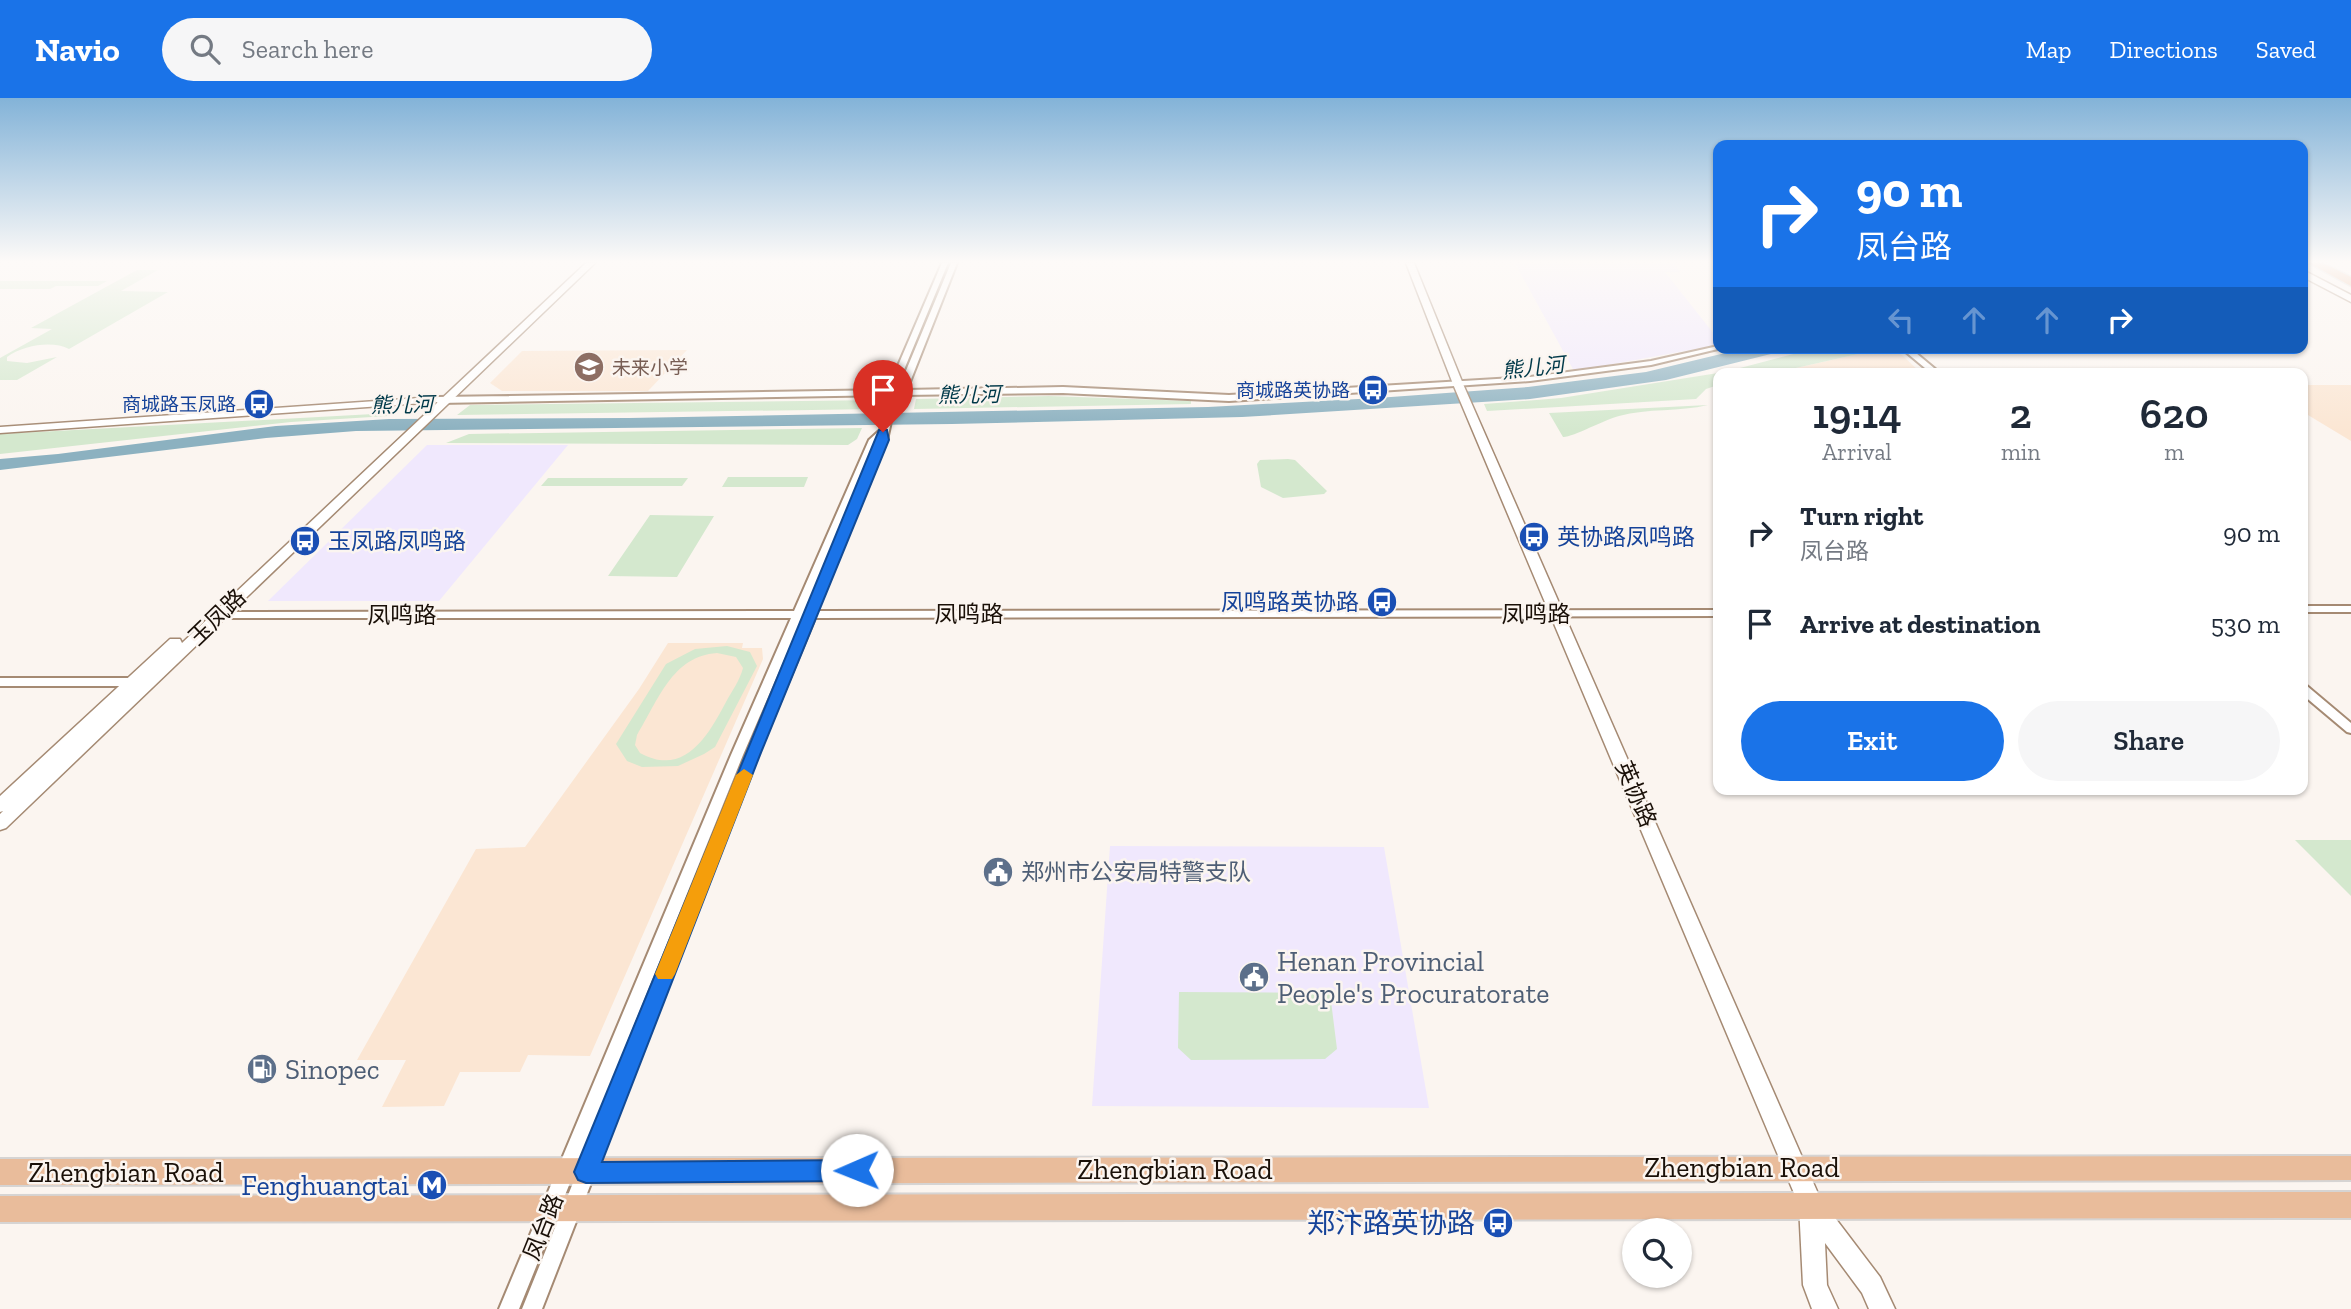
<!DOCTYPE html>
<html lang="en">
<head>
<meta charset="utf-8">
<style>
	:root { --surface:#fff; --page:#f6f6f7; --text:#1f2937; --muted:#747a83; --accent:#1a73e8 }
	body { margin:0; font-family:"Zilla Slab","Noto Sans SC",serif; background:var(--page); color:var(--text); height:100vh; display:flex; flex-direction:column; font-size:26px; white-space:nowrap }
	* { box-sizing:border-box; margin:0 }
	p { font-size:23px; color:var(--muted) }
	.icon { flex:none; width:38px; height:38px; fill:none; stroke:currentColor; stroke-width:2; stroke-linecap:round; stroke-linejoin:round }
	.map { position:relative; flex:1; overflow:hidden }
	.panel { position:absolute; left:1713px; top:270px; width:595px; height:427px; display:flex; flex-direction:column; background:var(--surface); border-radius:14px; box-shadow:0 2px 5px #0004 }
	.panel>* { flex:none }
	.guide { position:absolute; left:1713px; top:42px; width:595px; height:214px; border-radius:14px; box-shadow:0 2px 5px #0004; background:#1a73e8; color:#fff; overflow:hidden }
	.fabs { position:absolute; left:1622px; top:1120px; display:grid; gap:14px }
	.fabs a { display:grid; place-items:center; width:70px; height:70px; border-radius:50%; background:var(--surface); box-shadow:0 2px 5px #0004; font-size:35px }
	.pin { position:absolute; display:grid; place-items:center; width:60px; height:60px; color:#fff; margin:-72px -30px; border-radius:50% 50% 50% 0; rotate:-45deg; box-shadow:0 0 7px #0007 }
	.pin .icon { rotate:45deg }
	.me { position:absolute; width:77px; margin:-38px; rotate:269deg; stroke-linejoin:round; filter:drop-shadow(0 0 5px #0008) }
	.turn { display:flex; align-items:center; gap:24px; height:147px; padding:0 28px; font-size:32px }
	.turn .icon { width:91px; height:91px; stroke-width:2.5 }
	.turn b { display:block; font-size:49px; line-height:60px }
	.lanes { display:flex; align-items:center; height:66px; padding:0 28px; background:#0003; justify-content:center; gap:35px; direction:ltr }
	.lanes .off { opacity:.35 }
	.eta { display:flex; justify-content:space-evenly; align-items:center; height:119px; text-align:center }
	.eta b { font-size:42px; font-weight:600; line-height:49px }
	.cta { display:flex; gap:14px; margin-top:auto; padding:14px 28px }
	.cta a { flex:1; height:80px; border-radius:42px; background:var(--accent); color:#fff; font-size:28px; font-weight:600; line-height:80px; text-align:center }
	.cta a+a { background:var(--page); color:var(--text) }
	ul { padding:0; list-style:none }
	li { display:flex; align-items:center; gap:21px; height:91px; padding:0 28px }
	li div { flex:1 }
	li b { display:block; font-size:26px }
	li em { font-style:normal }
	header { display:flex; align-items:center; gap:42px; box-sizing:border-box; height:98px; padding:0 35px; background:var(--accent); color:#fff }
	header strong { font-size:33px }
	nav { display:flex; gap:38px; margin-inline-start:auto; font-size:24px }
	.search { width:490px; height:63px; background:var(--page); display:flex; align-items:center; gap:18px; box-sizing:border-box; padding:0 24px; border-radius:38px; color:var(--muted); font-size:26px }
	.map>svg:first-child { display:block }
</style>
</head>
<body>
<header>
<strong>Navio</strong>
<div class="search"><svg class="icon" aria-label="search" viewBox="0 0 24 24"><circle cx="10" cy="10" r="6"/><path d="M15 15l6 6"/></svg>Search here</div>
<nav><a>Map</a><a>Directions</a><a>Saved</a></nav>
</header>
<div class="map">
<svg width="2351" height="1211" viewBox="0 0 2351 1211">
	<rect width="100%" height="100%" fill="#fbf5f0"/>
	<path fill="#f0e8fd" d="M1515,165h159l6,9h-15l53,67v6l-144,26z
		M427,347h141l-129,156h-171z
		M1110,748l274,1 45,261 -337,-2z"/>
	<path fill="#fbe6d3" d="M1885,250l17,7 19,18h-147z
		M687,252l-39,41h-146l-12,-8 32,-32z
		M2303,287h48v56l-48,-29z
		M668,545h75l-1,5h20l1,11 -173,397 -62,-1 -8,17h-60l-16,34 -62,1 24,-47h-49l119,-211 49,-2 114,-158z"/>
	<path fill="#d4e8ce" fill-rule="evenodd" d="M137,172h21l-37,21 47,1 -99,57c-15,-8 -44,-5 -62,8v4l20,2 30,-6 -40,23h-17v-22l52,-29 -21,-1z
		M0,183h107l-9,5h-42l-6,3h-50z
		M1816,250h69l-111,25h-53z
		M1718,275v12l-12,4 -10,10 -209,12 -3,-7 77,-6z
		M1049,298l142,5v3l-277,5 2,-10z
		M881,302l-4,9 -420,6 13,-10z
		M1708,307c-29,7 -60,3 -89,11 -13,3 -48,22 -56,21l-14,-24z
		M392,315l-4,3 -97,6 -291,32v-20z
		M862,330l-5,11 -9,6 -402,-2 23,-9z
		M1288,361l7,1 32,31 -3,3 -41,4 -22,-11 -4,-23 3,-4z
		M728,379h80l-4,10h-82z
		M548,380h140l-6,8h-141z
		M650,417l64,1 -37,61 -69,-1z
		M727,548l23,6 7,14 -42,81 -11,7 -26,12 -36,1 -15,-6 -11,-17 50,-80 29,-15zM717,555l19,4 7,11c-3,12 -11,23 -17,34 -17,32 -41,76 -86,51l-5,-8 2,-10c21,-34 35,-79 80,-82z
		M2295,742h56v56z
		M1179,894l151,1 7,56 -12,10 -134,1 -13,-12z"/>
	<path fill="#8cb1c0" d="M1746,250h49l-129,32 -136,19 -288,18 -290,7 -596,7 -90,7 -266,32v-11l58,-5 218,-28 113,-7 240,-1 579,-11 169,-9 151,-11 118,-15z"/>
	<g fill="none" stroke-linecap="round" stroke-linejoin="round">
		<g stroke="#a58a73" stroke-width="4">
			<path id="minor" d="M942,165h6l-49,119 1,3 51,-122h6l-47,119 -5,8 158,-3 166,8 301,-18 121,-16 67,-15v2h4l-71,17 -121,16 -301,20 -166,-8 -161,2 -10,22 -5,23 -70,171 901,-1v6l-903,2 -57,137 -216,554h-20l224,-554 58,-137h-2l-59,137 -224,554h-20l232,-554 60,-137h-572l-6,-3 6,-3 575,-1 75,-171 11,-10 3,-13 10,-22 -455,8 -4,-3 4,-3 455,-7 -2,-8zM878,342l-72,171h-1l72,-170z
				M1901,250h9l30,25h-9z
				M2303,508h48v6h-48z
				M0,580h133l6,4 -6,4h-133z
				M2303,587l4,1 44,37v10l-4,-1 -44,-37z"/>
		</g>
		<g stroke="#a58a73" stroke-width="3">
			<path id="tertiary" d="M586,165h9l-589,565 -6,2v-16l3,-3 -3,1v-16l170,-157h10l2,4 256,-241 -438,31v-6l434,-30 4,1v4z
				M1406,165h8l49,121 357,814 60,79 15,32h-26l-7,-16 -37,-50 2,42 11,24h-26l-9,-24 -4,-80 -346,-821z
				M2303,172l48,25v7l-48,-25z"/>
		</g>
		<g stroke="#d6d4d3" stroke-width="4">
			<path id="primary" d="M2351,1058v24l-2351,5v-26z
				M2351,1094v26l-2351,4v-26z"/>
		</g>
		<g stroke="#d6d4d3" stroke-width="3">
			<path id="trunk" d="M2309,165h14l28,14v9z"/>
		</g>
		<use href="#minor" fill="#fff" fill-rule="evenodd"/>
		<use href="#tertiary" fill="#fff" fill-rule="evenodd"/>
		<use href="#primary" fill="#e9bc9b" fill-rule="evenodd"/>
		<use href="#trunk" fill="#e2a67a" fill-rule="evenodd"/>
	</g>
	<linearGradient id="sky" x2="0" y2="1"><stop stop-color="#83b3d8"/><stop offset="0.49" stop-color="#fdfaf8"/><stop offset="1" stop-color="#fdfaf8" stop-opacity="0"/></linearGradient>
	<rect width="2351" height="334" fill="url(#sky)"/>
	<path fill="#1a73e8" stroke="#114b97" stroke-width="2" d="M879,332h8l2,10 -129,315 -158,407 255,-2 9,3 3,7 -3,8 -9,3 -271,2 -8,-3 -4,-8z"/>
	<path fill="#f59e0b" d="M744,671l9,6 -78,199 -3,5h-14l-3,-5 81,-199z"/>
	<defs>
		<g id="school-disc" transform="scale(1.575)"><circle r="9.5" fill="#8d6e63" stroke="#fbf5f0"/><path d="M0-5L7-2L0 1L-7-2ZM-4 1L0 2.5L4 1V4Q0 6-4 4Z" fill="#fff"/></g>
		<g id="bus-disc" transform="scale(1.575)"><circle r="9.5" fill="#1a4fb4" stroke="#fbf5f0"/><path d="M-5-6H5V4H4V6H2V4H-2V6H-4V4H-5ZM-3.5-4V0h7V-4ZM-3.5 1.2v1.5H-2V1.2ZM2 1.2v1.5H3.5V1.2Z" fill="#fff"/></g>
		<g id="civic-disc" transform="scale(1.575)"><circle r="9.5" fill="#5c6f8a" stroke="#fbf5f0"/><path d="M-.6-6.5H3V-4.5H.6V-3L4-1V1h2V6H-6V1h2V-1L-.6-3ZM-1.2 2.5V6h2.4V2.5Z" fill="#fff"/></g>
		<g id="fuel-disc" transform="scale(1.575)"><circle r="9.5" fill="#5c6f8a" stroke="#fbf5f0"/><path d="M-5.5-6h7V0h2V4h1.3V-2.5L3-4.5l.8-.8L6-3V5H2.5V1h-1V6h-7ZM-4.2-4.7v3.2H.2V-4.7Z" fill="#fff"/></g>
		<g id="metro-disc" transform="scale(1.575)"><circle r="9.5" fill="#1a4fb4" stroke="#fbf5f0"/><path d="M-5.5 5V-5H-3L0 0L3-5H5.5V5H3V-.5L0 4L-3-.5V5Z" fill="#fff"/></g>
	</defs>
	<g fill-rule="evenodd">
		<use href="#school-disc" x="589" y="269"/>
		<use href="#bus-disc" x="1373" y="292"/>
		<use href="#bus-disc" x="259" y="306"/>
		<use href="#bus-disc" x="1534" y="439"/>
		<use href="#bus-disc" x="305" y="443"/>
		<use href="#bus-disc" x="1382" y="504"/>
		<use href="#civic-disc" x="998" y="774"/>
		<use href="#civic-disc" x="1254" y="879"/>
		<use href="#fuel-disc" x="262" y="971"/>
		<use href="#metro-disc" x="432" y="1087"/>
		<use href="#bus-disc" x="1498" y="1125"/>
	</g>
	<g text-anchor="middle" stroke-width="5" stroke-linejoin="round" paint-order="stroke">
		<g font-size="19" fill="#785e54" stroke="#fbf5f0" text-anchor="start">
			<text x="612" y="276">未来小学</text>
		</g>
		<g font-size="19" fill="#164399" stroke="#fbf5f0" text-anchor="end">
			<text x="1350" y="299">商城路英协路</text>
			<text x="236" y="313">商城路玉凤路</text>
		</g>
		<g font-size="21" font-style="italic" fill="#003949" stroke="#fbf5f0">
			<text transform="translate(1533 270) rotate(-6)" y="7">熊儿河</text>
			<text transform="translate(969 297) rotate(-1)" y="7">熊儿河</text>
			<text transform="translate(402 307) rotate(-1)" y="7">熊儿河</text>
		</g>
		<g font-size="23" fill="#164399" stroke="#fbf5f0" text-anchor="start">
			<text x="1557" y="447">英协路凤鸣路</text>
			<text x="328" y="451">玉凤路凤鸣路</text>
			<text x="1359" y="512" text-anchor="end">凤鸣路英协路</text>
		</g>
		<g font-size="23" fill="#1a1008" stroke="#fbf5f0">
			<text x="969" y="524">凤鸣路</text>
			<text x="1536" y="524">凤鸣路</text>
			<text x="402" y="525">凤鸣路</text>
			<text transform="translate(217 519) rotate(-44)" y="8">玉凤路</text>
			<text transform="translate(1636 696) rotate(67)" y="8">英协路</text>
			<text transform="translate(543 1129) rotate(-68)" y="8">凤台路</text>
		</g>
		<g font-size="23" fill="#4e5e75" stroke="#fbf5f0" text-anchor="start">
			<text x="1021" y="782">郑州市公安局特警支队</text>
		</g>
		<g font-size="28" fill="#4e5e75" stroke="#fbf5f0" text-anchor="start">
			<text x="1277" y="873">Henan Provincial<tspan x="1277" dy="32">People's Procuratorate</tspan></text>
			<text x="285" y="981">Sinopec</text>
		</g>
		<g font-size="28" fill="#1a1008" stroke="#fbf5f0">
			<text x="1742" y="1079">Zhengbian Road</text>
			<text x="1175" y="1081">Zhengbian Road</text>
			<text x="126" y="1084">Zhengbian Road</text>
		</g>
		<g font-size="28" fill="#164399" stroke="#fbf5f0" text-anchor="end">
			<text x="409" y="1097">Fenghuangtai</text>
			<text x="1475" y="1135">郑汴路英协路</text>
		</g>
	</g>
</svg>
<div class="fabs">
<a><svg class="icon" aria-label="search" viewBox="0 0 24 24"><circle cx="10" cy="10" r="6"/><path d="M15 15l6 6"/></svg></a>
</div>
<div class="pin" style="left:883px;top:334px;background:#d93025"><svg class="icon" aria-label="arrive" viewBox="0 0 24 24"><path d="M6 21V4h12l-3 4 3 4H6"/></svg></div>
<svg class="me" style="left:857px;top:1072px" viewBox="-20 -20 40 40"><circle r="19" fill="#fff"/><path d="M0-13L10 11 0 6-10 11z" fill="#1a73e8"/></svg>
<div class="guide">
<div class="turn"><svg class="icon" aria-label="right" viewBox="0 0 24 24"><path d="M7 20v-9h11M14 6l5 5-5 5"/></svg><div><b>90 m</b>凤台路</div></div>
<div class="lanes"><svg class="icon off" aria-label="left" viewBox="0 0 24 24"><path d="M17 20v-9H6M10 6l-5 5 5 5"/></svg><svg class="icon off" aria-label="ahead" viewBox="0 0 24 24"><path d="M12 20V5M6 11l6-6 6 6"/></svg><svg class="icon off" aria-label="ahead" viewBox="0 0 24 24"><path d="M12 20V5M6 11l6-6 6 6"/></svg><svg class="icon" aria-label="right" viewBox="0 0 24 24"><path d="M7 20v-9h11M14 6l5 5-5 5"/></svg></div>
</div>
<section class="panel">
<div class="eta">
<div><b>19:14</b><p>Arrival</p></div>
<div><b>2</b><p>min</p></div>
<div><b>620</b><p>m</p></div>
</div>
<ul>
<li><svg class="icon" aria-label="right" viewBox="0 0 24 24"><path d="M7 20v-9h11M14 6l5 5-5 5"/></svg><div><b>Turn right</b><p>凤台路</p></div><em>90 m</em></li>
<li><svg class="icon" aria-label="arrive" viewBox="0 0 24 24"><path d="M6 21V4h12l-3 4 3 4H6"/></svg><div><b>Arrive at destination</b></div><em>530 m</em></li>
</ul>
<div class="cta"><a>Exit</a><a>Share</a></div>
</section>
</div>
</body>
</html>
